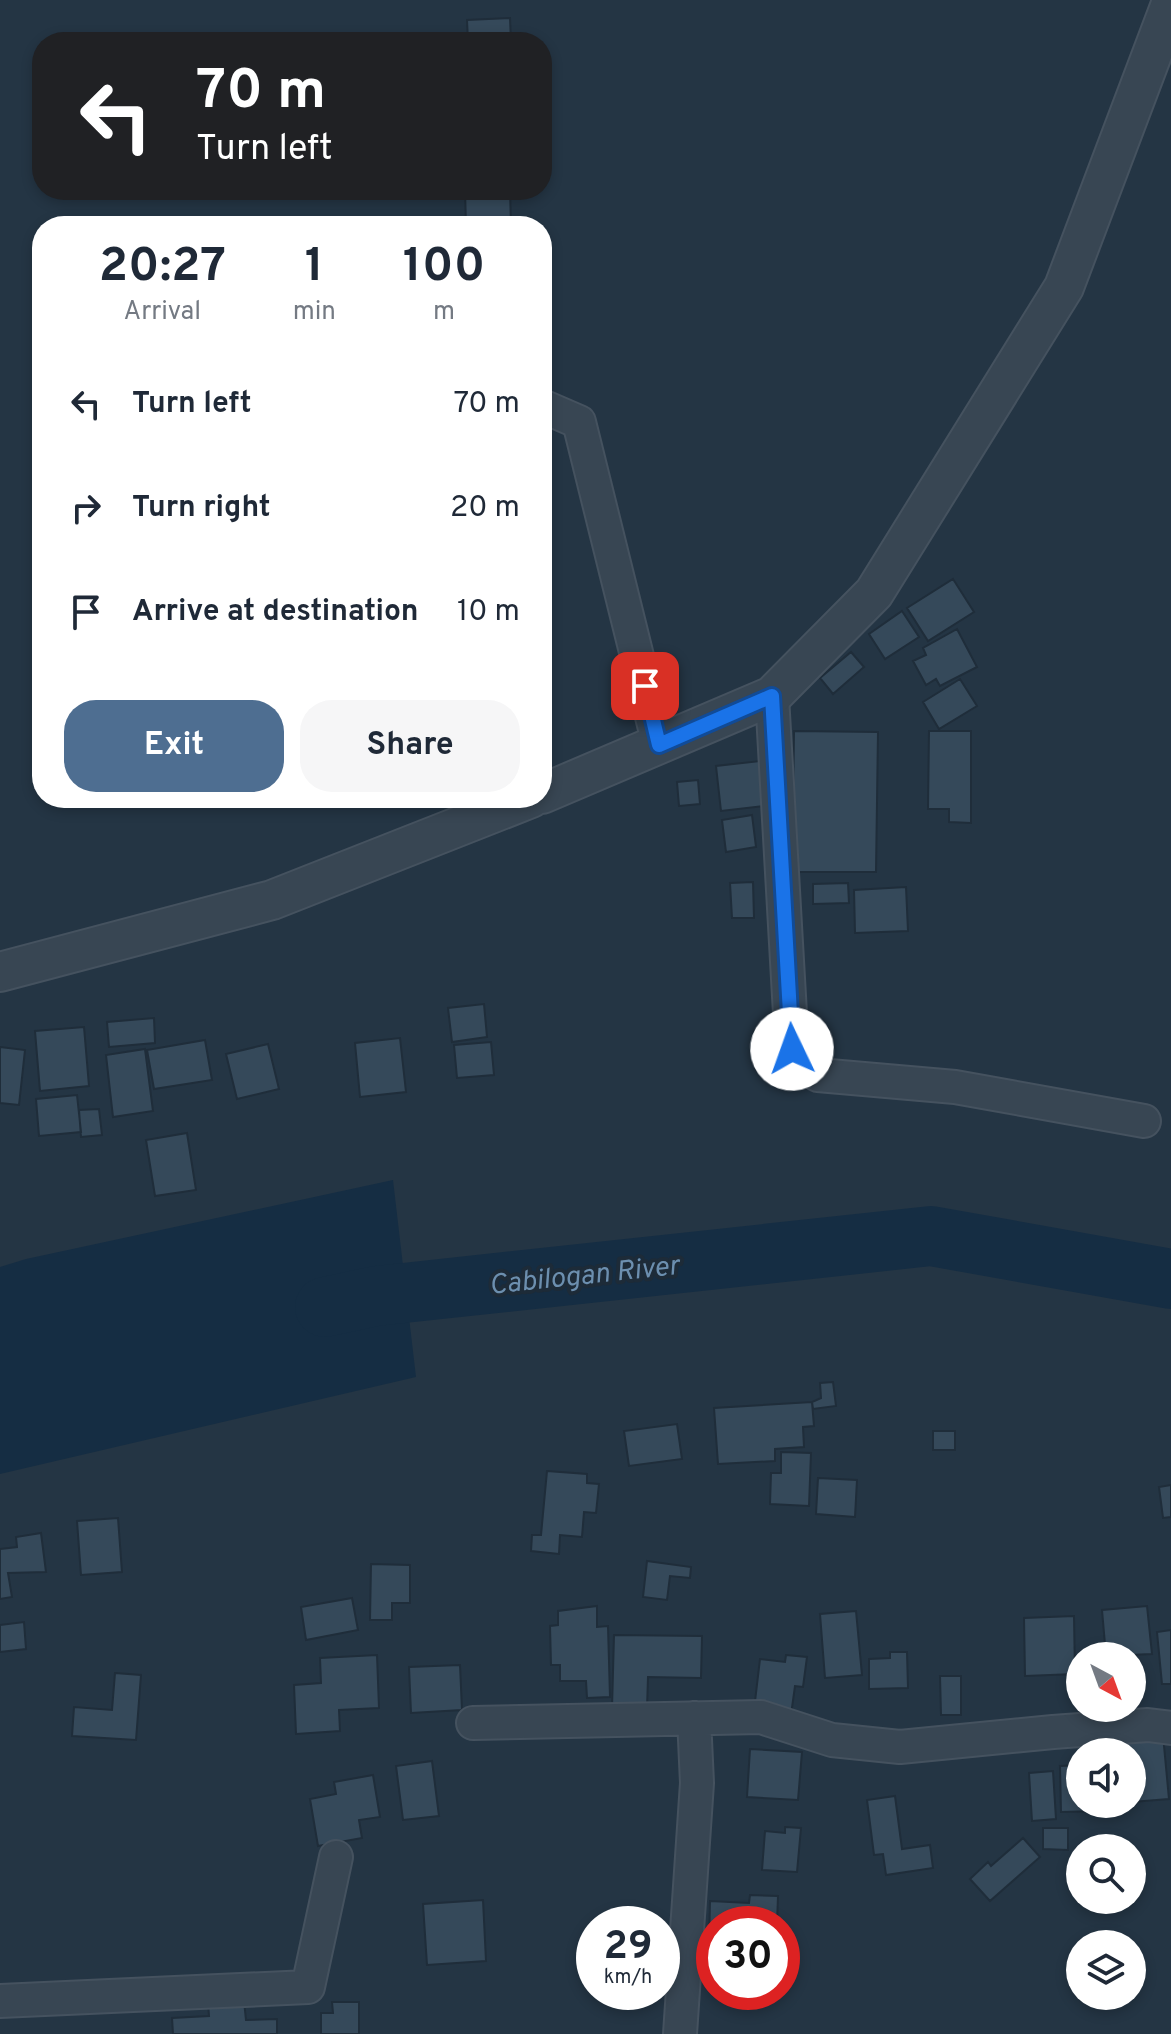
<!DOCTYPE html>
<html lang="en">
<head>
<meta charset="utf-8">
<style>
	:root { --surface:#fff; --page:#f6f6f7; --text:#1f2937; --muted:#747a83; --accent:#4e6e91 }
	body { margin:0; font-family:Overpass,sans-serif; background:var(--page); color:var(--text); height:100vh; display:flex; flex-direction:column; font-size:30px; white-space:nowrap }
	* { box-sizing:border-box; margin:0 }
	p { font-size:26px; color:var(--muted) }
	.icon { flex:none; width:44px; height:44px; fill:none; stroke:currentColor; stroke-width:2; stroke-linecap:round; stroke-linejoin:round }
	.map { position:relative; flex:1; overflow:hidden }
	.side { position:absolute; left:32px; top:216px; width:520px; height:592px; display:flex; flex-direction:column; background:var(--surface); border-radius:32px; box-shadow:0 4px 12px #0003 }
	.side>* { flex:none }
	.hud { position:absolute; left:32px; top:32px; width:520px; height:168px; border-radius:32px; box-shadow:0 4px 12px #0003; background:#202124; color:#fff; overflow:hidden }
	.needle { width:52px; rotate:139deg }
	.buttons { position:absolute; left:1066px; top:1642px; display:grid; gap:16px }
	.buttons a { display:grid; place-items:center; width:80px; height:80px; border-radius:50%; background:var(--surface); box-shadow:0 4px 12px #0003; font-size:40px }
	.speed { position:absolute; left:576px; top:1906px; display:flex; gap:16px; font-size:40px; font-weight:700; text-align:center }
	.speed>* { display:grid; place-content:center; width:104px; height:104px; border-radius:50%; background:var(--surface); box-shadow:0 4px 12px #0003; line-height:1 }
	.speed small { font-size:20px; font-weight:400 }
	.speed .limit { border:12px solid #d22; background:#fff; color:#111 }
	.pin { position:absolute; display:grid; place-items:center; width:68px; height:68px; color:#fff; margin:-34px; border-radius:16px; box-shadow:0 4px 12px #0006 }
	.me { position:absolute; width:88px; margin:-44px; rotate:357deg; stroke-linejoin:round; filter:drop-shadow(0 0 6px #0008) }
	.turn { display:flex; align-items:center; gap:28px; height:168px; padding:0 32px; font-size:36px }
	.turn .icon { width:104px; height:104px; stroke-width:2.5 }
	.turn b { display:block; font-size:56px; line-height:68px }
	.eta { display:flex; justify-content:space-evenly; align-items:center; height:136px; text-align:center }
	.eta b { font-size:48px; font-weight:700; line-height:56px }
	.action { display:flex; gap:16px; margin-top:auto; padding:16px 32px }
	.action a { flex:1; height:92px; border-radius:32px; background:var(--accent); color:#fff; font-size:32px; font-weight:700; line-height:92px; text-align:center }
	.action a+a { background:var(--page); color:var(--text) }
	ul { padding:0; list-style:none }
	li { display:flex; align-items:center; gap:24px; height:104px; padding:0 32px }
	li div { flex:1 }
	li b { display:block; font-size:30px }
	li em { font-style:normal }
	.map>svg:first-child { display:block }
</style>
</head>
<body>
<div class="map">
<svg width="1171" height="2034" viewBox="0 0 1171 2034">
	<rect width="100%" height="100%" fill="#243544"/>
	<path fill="#152d43" d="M393,1180l23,197 -416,97v-207l26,-8z"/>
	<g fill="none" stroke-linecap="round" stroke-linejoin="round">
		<path stroke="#152d43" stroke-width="60" d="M325,1307l51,-11 555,-60 240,43"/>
	</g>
	<path fill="#35495a" stroke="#1f2d3a" stroke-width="2" d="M510,18l1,24h-43l-1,-22z
		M465,190h45l1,36h-45z
		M953,579l21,33 -46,29 -21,-33z
		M902,611l17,26 -34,22 -16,-25z
		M957,629l20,38 -37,19 -4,-7 -10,6 -13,-24 13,-6 -3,-7z
		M851,652l13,15 -31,27 -13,-16z
		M960,679l17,27 -38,23 -16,-27z
		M794,731l84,1 -2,140h-84z
		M929,731h42v92l-22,-1v-13h-21z
		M760,761l5,45 -44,5 -5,-45z
		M698,780l2,24 -21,2 -2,-24z
		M752,815l4,32 -30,5 -4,-32z
		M753,882l1,36h-22l-2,-35z
		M848,883l1,20 -36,1v-20z
		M906,887l2,44 -53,2 -1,-43z
		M484,1004l3,33 -35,5 -4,-34z
		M154,1018l1,25 -46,4 -2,-25z
		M84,1027l5,59 -49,5 -5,-60z
		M400,1038l6,54 -46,5 -5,-54z
		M205,1040l7,40 -58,9 -7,-39z
		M491,1042l3,33 -37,3 -3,-33z
		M268,1044l11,45 -42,10 -11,-45z
		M0,1047l25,3 -6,55 -19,-2z
		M145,1049l8,62 -40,6 -7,-62z
		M77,1095l4,37 -42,4 -3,-37z
		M99,1109l3,26 -21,2 -2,-27z
		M187,1133l9,57 -41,6 -9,-56z
		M833,1382l3,24 -23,3 -1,-7 9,-4 -1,-15z
		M812,1402l2,24 -11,1 1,20 -29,2v12l-57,3 -4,-56z
		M677,1424l5,35 -53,7 -5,-35z
		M933,1431h22v19h-22z
		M781,1452l30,1 -2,53 -39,-2 1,-31h10z
		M547,1471l40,3v9l12,1 -3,29 -12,-1 -2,25 -22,-2 -1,19 -28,-3 1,-16h9z
		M818,1478l39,2 -2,37 -39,-3z
		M1171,1485v32l-8,1 -4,-31z
		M118,1518l4,54 -41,3 -4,-54z
		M41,1533l5,39 -38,1 4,24 -12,2v-50l17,-2 -1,-10z
		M647,1561l44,6 -1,11 -20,-2 -3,24 -24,-3z
		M371,1564l39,1v38h-18v17h-22z
		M352,1598l6,32 -52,10 -5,-33z
		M597,1606v21l11,-1 2,71 -23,1 -1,-17h-26v-16h-9l-1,-39 8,-1v-14z
		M1147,1606l5,48 -46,2 -4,-46z
		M856,1611l6,64 -37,3 -5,-64z
		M1074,1616l1,58 -50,2 -1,-58z
		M24,1622l2,27 -26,3v-27z
		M1171,1630v54h-9l-5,-52z
		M614,1635l88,1 -1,42 -53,-1 -1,32 -35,-1z
		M890,1652h17l1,36 -39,1v-30l21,-1z
		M377,1655l2,53 -40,2 1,21 -44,3 -2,-49 27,-2 -1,-25z
		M786,1655l21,2 -4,30 -8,-1 -4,29 -37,-5 6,-51 25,3z
		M460,1665l2,45 -51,3 -2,-46z
		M115,1673l26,2 -5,65 -64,-4 2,-29 38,3z
		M940,1676h21v39h-20z
		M1163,1735l6,64 -37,3v-50h-11l-1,-13z
		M750,1749l52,3 -4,48 -51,-3z
		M432,1761l7,55 -36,4 -7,-54z
		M1080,1765v39h22v7l-41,1 -1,-46z
		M1053,1771l3,48 -24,2 -3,-48z
		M373,1775l7,42 -21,3 3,18 -44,8 -8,-47 26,-5 -2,-12z
		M895,1796l7,53 28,-4 3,23 -47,7 -3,-21 -9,1 -7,-55z
		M785,1827l16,1 -4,44 -35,-2 3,-39 20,2z
		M1043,1828h25v22l-25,-1z
		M1023,1838l17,19 -50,44 -20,-22 18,-17 3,4z
		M750,1895l28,1 -1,28h-63v19h-5l1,-42 39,2z
		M483,1900l3,61 -59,4 -4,-61z
		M244,2001l2,19 31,-1v15h-104l-1,-16 37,-2 -1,-13z
		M332,2002h27v32h-38v-21h12z"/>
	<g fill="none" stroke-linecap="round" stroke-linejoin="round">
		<g stroke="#45525f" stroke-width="36">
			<path id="minor" d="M542,406l37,16 80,323
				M772,696l20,353 26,26 137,12 189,34
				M473,1723l288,-6 71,23 68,7 153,-15 95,-7 23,3
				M0,2001l308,-14 28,-130
				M680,2034l17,-251 -3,-65"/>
		</g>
		<g stroke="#45525f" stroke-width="42">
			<path id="tertiary" d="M542,794l230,-98 102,-103 190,-306 107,-283
				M0,972l272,-72 259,-102"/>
		</g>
		<use href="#minor" stroke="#384653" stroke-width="32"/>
		<use href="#tertiary" stroke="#384653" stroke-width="38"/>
	</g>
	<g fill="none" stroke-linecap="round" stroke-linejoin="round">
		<g stroke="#114b97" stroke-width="20">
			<path id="route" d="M645,686l14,59 113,-49 20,353"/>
		</g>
		<use href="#route" stroke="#1a73e8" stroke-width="14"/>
	</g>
	<g text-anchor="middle" stroke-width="8" stroke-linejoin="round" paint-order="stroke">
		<g font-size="28" font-style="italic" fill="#6c8faf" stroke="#1d2b38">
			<text transform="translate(584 1274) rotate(-6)" y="10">Cabilogan River</text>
		</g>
	</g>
</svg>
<div class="buttons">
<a><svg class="needle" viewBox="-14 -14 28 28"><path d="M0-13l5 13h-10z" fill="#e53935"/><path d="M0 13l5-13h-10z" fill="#747a83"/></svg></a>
<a><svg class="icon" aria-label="sound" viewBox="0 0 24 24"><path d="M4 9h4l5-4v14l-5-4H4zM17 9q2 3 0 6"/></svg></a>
<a><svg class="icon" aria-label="search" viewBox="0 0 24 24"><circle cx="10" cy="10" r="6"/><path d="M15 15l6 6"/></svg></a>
<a><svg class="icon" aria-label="layers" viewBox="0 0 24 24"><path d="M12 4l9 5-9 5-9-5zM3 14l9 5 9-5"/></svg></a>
</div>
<div class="speed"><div>29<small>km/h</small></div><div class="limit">30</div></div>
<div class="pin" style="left:645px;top:686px;background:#d93025"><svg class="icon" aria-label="arrive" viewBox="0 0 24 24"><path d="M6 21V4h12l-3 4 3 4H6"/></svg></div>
<svg class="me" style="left:792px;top:1049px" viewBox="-20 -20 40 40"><circle r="19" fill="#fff"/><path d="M0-13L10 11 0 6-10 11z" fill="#1a73e8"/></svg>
<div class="hud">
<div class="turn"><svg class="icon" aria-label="left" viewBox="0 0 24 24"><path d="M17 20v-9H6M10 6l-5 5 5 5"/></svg><div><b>70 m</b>Turn left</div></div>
</div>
<section class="side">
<div class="eta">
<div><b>20:27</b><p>Arrival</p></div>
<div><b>1</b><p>min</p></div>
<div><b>100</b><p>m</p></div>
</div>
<ul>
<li><svg class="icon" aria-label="left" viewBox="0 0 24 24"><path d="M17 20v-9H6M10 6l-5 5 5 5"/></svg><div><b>Turn left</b></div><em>70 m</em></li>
<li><svg class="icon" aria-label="right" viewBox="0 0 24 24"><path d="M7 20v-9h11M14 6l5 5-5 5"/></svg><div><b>Turn right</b></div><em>20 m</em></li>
<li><svg class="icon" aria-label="arrive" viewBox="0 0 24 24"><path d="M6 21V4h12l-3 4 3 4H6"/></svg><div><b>Arrive at destination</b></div><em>10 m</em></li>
</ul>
<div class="action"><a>Exit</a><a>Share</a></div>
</section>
</div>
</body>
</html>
